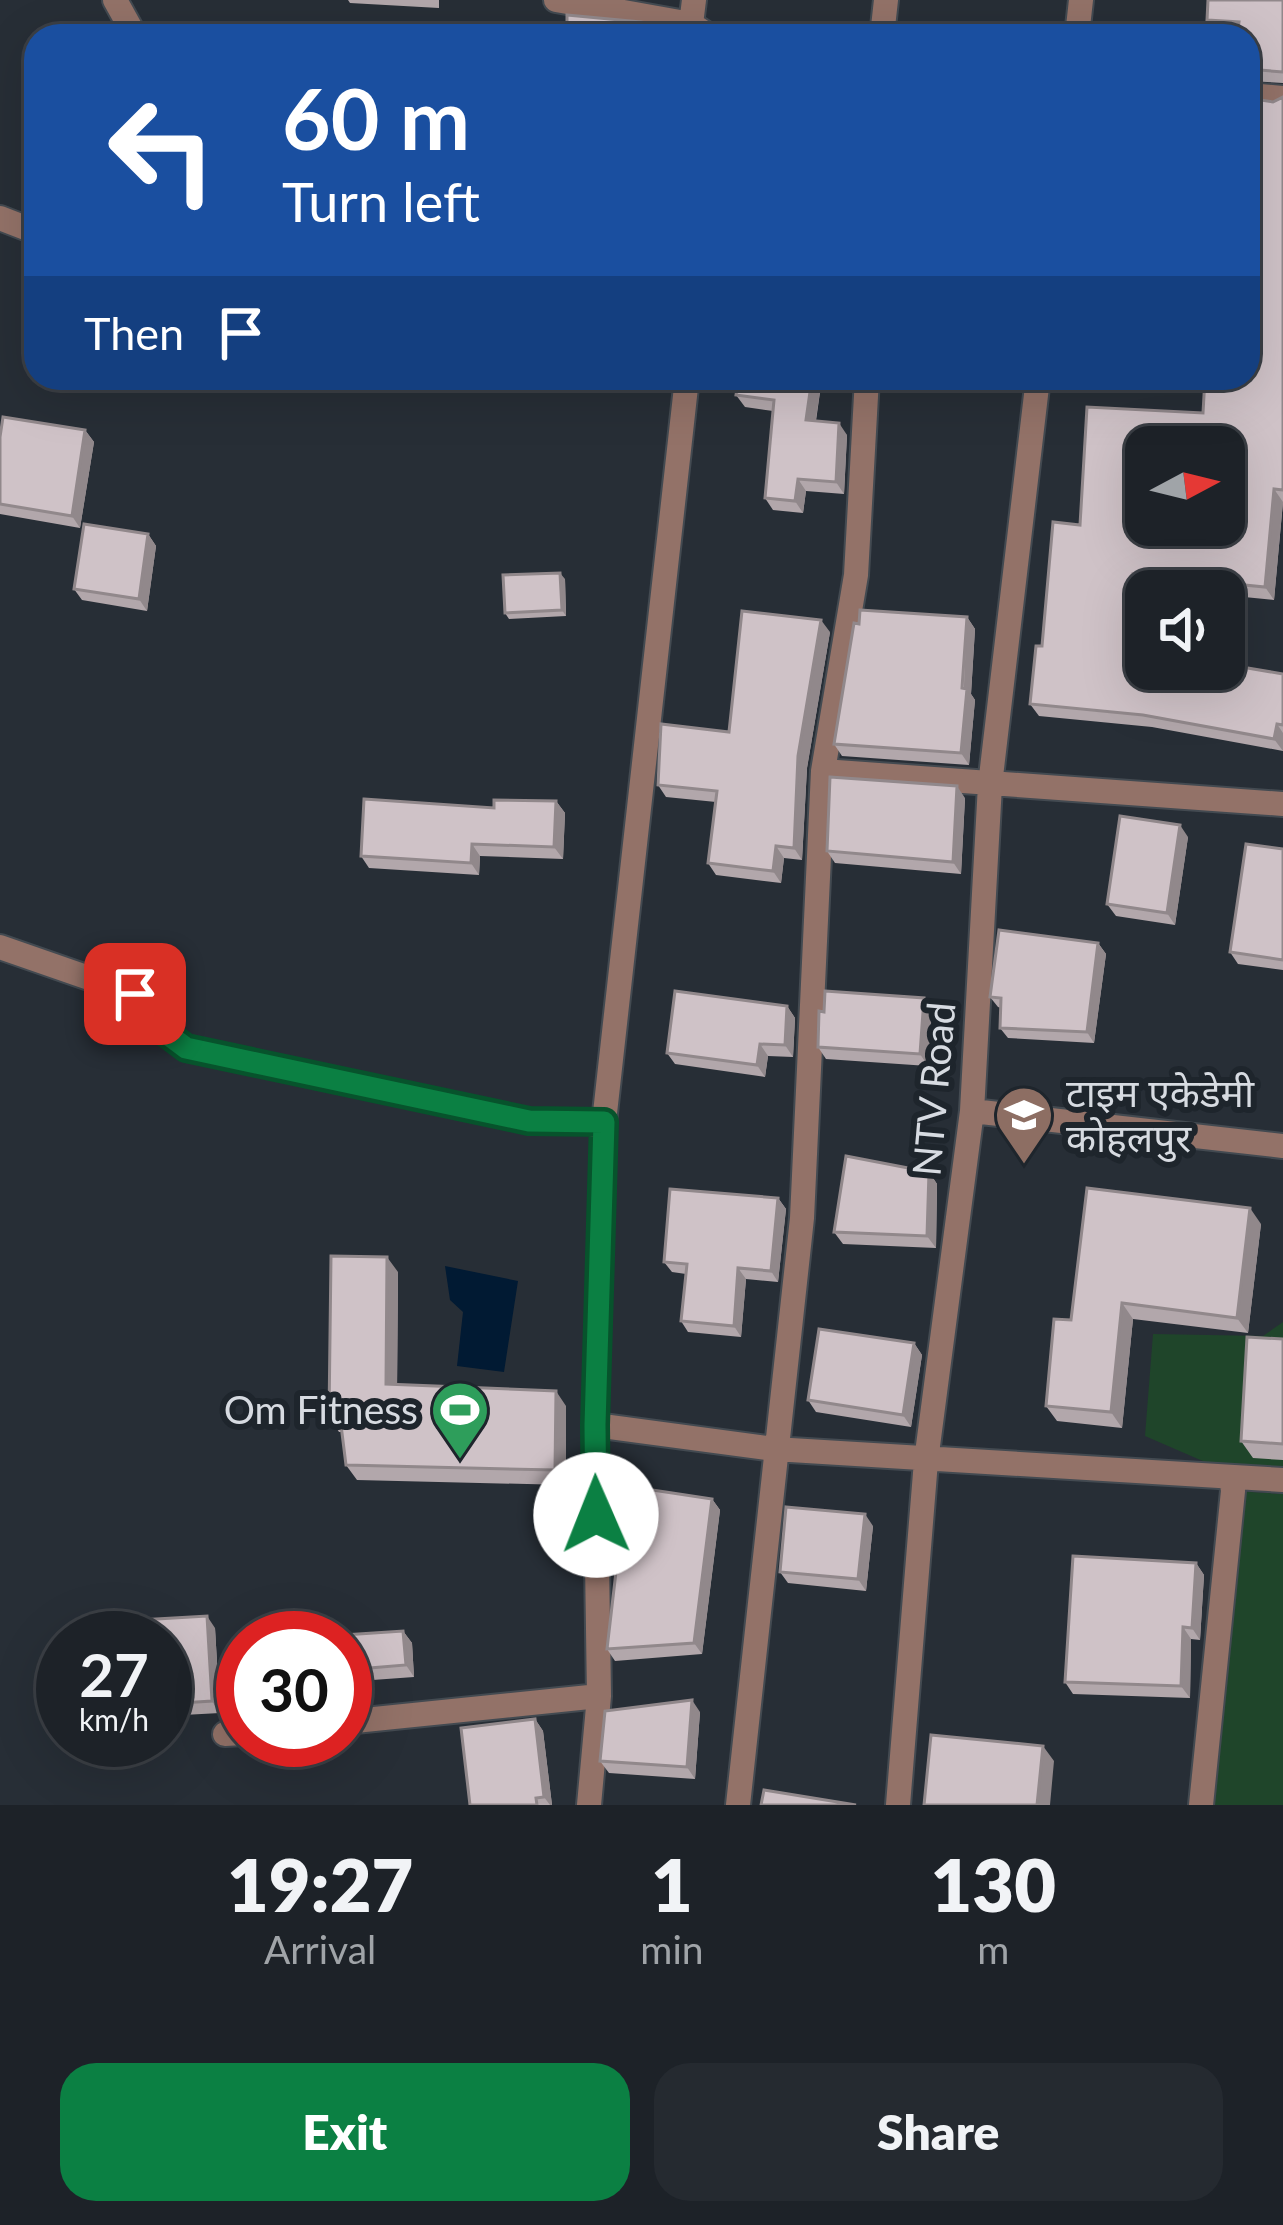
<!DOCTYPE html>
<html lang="en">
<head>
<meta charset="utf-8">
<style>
	:root { --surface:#1d2228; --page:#252a30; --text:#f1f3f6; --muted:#a0a4a8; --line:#3b3f45; --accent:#0b8043 }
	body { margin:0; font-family:Lato,"Noto Sans Devanagari",sans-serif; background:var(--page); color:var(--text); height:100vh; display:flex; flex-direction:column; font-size:45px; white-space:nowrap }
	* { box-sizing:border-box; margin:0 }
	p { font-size:39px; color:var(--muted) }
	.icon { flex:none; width:66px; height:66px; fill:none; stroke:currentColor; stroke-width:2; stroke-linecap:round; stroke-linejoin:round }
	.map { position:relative; height:1805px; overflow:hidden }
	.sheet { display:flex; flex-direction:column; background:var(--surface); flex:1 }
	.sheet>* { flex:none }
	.banner { position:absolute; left:24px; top:24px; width:1236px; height:366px; border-radius:36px; box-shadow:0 12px 48px #0002,0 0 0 3px var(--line); background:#1a4fa0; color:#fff; overflow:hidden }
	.needle { width:78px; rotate:83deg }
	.buttons { position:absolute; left:1125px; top:426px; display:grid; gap:24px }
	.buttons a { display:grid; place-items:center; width:120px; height:120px; border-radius:24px; background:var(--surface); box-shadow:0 12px 48px #0002,0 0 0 3px var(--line); font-size:60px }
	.speed { position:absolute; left:36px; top:1611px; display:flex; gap:24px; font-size:60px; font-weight:700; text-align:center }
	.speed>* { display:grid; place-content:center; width:156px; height:156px; border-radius:50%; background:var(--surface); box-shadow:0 12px 48px #0002,0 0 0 3px var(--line); line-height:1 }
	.speed small { font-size:30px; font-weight:400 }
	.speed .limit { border:18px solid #d22; background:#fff; color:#111 }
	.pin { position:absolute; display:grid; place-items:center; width:102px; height:102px; color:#fff; margin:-51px; border-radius:24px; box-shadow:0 6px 18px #0006 }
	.me { position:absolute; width:132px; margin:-66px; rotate:359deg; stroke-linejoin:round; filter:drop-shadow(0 0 9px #0008) }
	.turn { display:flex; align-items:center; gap:42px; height:252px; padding:0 60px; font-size:54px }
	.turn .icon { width:156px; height:156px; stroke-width:2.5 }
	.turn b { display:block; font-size:84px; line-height:102px }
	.then { display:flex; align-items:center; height:114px; padding:0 60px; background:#0003; gap:24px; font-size:45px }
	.eta { display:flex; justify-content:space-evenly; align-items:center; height:204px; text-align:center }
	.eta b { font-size:72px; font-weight:800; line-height:84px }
	.cta { display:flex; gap:24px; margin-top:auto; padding:24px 60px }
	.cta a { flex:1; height:138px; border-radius:36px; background:var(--accent); color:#fff; font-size:48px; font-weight:800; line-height:138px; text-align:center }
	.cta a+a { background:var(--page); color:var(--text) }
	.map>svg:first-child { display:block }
</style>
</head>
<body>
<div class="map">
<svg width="1283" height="1805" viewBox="0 0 1283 1805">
	<rect width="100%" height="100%" fill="#272e36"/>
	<path fill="#1f452a" d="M1283,1322v148l-78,-8 -60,-26 8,-102 110,2z
		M1233,1491l50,3v311h-77z"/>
	<path fill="#011a33" d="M445,1266l73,15 -14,91 -47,-6 6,-54 -13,-12z"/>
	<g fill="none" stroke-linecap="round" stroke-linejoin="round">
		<g stroke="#434a51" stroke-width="28">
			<path id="street" d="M115,0l20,36
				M556,0l135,24 18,12
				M691,24l3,-24
				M882,36l4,-36
				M1077,36l4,-36
				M1248,95l35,3
				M0,218l36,14
				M823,771l460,33
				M0,947l135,47 23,33 28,21 343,73 75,1
				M972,1111l311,35
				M595,1425l179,24 509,31
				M345,1722l254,-26
				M225,1734l18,-1
				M589,1805l10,-109 -4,-271 9,-303 83,-744
				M738,1805l64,-587 21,-447 33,-196 11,-197
				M898,1805l28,-344 46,-350 18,-326 48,-407
				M1201,1805l32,-314 -2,-14"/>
		</g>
		<use href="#street" stroke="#937268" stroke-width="24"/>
	</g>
	<path fill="#b2a7ab" d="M348,0h91v8l-89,-5z
		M1283,0v83l-35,-2v-45l-32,-4 -9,-12z
		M1283,97v405l-9,98 -50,-5v-4h-39l-44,-4 -6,60 148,27v77l-131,-24 -113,-11 -9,-12 12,-58 38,-121 123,-112 70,-311z
		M739,378h83l-6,43 31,14 -3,59 -38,-3 -3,22 -30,-3 -8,-12 8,-87 -28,-4 -9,-12z
		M85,430l9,12 -14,86 -80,-14v-77z
		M148,534l8,12 -9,65 -65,-11 -8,-11z
		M565,579l1,37 -57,3 -4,-6z
		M967,617l8,12 -4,65 4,6 -6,65 -127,-9 -8,-12z
		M830,632l-23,136 -5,92 -18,-2 -3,25 -65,-8 -8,-12 8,-61 -50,-5 -8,-12 71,-53z
		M965,798l-4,76 -126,-11 -8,-12z
		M556,801l9,12 -2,46 -83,-3 -1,19 -110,-7 -8,-12 133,-48z
		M1188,837l-13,88 -59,-9 -9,-12z
		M1283,849v121l-45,-6 -8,-12z
		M1098,943l8,11 -12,89 -86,-5 -8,-10 1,-20 -3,-1 -8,-10z
		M787,1006l8,12 -2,39 -25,-1 -3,21 -90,-13 -8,-11z
		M932,1009l-4,57 -102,-7 -8,-12 6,-35z
		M929,1172l8,12 -1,64 -93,-4 -9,-12z
		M778,1198l8,11 -8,73 -32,-3 -5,58 -53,-5 -7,-11 5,-47 -14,-2 -8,-10z
		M1261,1224l-13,109 -115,-14 -11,109 -65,-7 -11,-15 25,-86z
		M398,1272l-1,112 169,22v79l-209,-5 -11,-15 -4,-33h-3l-10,-16z
		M1283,1339v121l-30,-2 -12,-17z
		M914,1343l8,12 -11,72 -95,-15 -8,-12z
		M712,1499l8,11 -18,144 -87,7 -8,-12z
		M873,1526l-7,65 -78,-8 -8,-11z
		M1196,1563l8,12 -4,65 -9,-1 -1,59 -117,-4 -8,-12z
		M215,1628l5,85 -55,3v-78z
		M403,1631l9,12 2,34 -69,5v-44z
		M700,1712l-5,67 -86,-6 -9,-12z
		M535,1719l8,12 9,74h-82z"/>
	<path fill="#91888b" d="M812,378h10l-8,54 -8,-12z
		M839,423l8,12 -3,59 -8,-12z
		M85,430l9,12 -14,86 -8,-12z
		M798,479l8,12 -3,22 -8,-12z
		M1274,489l9,13 -9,98 -9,-13z
		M148,534l8,12 -9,65 -8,-12z
		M560,573l5,6 1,37 -4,-6z
		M1133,574l8,13 -7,71 -8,-13z
		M967,617l8,12 -4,65 4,6 -6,65 -8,-12z
		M821,620l9,12 -23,136 -5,92 -8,-12 4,-92z
		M1277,724l6,9v18l-9,-12z
		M957,786l8,12 -4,76 -8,-12z
		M556,801l9,12 -2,46 -9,-12z
		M1180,825l8,12 -13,88 -8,-12z
		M472,844l8,12 -1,19 -8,-12z
		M776,846l8,12 -3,25 -8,-12z
		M1098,943l8,11 -12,89 -7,-11z
		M924,998l8,11 -4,57 -8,-12z
		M787,1006l8,12 -2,39 -8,-12z
		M760,1044l8,12 -3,21 -8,-12z
		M929,1172l8,12 -1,64 -9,-12z
		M778,1198l8,11 -8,73 -7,-11z
		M1250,1208l11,16 -13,109 -11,-15z
		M387,1257l11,15 -1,127 -11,-15z
		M738,1268l8,11 -5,58 -7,-11z
		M1122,1303l11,16 -11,109 -11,-16z
		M914,1343l8,12 -11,72 -8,-12z
		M556,1391l10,15v79l-11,-15z
		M712,1499l8,11 -18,144 -8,-11z
		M865,1514l8,12 -7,65 -8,-12z
		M1196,1563l8,12 -4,65 -8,-12z
		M207,1616l8,12 5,85 -8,-12z
		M1183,1627l8,12 -1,59 -9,-12z
		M403,1631l9,12 2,34 -8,-12z
		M692,1700l8,12 -5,67 -8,-12z
		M535,1719l8,12 9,74h-2l-6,-8z
		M1043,1746l11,15 -4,44h-13z"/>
	<path fill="#cfc2c7" stroke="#91888b" stroke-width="3" fill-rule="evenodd" d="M1208,0h75v72l-35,-3v-33h-11l2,-14 -32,-2z
		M567,15l74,7 35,6 12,8h-121z
		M1283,97v393l-9,-1 -9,98 -132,-13 -7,71 20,4v20h78v-5l59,10v51l-6,-1 -3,15 -131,-24 -113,-11 6,-58h6l11,-124 27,3 7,-118 116,6 2,-35h43v-280l25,4zM1146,447h78v78h-78z
		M739,378h73l-6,42 33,3 -3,59 -38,-3 -3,22 -30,-3 9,-98 -38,-5z
		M3,417l82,13 -13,86 -72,-12v-67z
		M84,524l64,10 -9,65 -65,-10z
		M560,573l2,37 -57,3 -2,-38z
		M860,610l107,7 -5,71 5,1 -6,64 -127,-9 20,-121 5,1z
		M742,611l79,9 -23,136 -4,92 -18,-2 -3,25 -65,-8 9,-72 -59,-6 3,-61 68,8z
		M830,777l127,9 -4,76 -126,-11z
		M364,799l130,9v-8l62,1 -2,46 -82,-3 -1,19 -110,-7z
		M1120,816l60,9 -13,88 -60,-9z
		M1246,844l37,5v111l-53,-8z
		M999,930l99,13 -11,89 -87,-4 1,-30 -11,-1z
		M675,991l112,15 -2,39 -25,-1 -3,21 -90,-12z
		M825,991l99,7 -4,56 -102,-7 1,-36 5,1z
		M846,1156l83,16 -2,64 -93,-4z
		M1087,1188l163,20 -13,110 -115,-15 -11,109 -65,-6 8,-87 17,1z
		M670,1189l108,9 -7,73 -33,-3 -4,58 -53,-5 6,-57 -23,-2z
		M331,1256l56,1 -1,127 170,7 -1,79 -209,-5 -6,-48 -11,-1z
		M819,1329l95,14 -11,72 -95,-15z
		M1247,1337l36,2v105l-42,-3z
		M626,1486l86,13 -18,144 -87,6z
		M786,1507l79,7 -7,65 -78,-7z
		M1073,1556l123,7 -4,65 -9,-1 -2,59 -116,-4z
		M207,1616l5,85 -47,3v-66h-24l-1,-18z
		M403,1631l3,34 -61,5v-32h-16v-2z
		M692,1700l-5,67 -87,-6 5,-50z
		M535,1719l9,78 -8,1 1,7h-67l-9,-77z
		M931,1735l112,11 -6,59h-113z
		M764,1790l92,15h-95z"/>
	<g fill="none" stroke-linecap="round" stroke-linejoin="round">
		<g stroke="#07532c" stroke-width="30">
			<path id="route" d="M135,994l23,33 28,21 343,73 75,1 -9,303 1,90"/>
		</g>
		<use href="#route" stroke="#0b8043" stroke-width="21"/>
	</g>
	<defs>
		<g id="school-pin" transform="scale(3)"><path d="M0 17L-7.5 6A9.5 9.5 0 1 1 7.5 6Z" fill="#8d6e63" stroke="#1e252c"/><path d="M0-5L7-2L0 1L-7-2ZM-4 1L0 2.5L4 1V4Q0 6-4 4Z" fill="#fff"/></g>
		<g id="stadium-pin" transform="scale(3)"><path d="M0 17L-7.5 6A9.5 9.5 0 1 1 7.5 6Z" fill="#2e9e5b" stroke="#1e252c"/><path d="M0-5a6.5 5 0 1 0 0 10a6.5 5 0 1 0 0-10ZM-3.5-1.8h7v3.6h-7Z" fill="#fff"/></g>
	</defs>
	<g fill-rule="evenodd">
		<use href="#school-pin" x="1024" y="1115"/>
		<use href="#stadium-pin" x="460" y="1410"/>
	</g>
	<g text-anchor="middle" stroke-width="12" stroke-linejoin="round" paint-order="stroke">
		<g font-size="39" fill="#d7dbe1" stroke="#1e252c">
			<text transform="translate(934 1089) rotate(-85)" y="14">NTV Road</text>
		</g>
		<g font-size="39" fill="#d7dbe1" stroke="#1e252c" text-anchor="start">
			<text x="1066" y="1107">टाइम एकेडेमी<tspan x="1066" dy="45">कोहलपुर</tspan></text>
			<text x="418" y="1424" text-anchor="end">Om Fitness</text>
		</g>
	</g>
</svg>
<div class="buttons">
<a><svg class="needle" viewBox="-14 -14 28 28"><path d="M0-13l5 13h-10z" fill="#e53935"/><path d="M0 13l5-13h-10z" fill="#a0a4a8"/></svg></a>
<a><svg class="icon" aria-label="sound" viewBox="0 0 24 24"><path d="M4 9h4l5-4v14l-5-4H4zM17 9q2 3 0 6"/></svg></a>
</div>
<div class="speed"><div>27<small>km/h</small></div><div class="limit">30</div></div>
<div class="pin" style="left:135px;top:994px;background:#d93025"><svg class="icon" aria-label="arrive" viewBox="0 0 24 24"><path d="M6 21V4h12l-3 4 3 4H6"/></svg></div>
<svg class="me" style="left:596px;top:1515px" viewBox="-20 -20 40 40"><circle r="19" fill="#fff"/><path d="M0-13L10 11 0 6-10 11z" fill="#0b8043"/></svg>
<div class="banner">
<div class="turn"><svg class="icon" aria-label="left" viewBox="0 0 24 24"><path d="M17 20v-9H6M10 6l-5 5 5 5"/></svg><div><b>60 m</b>Turn left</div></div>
<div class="then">Then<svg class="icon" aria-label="arrive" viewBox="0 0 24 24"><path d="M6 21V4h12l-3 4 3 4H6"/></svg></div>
</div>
</div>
<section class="sheet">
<div class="eta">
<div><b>19:27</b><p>Arrival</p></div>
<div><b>1</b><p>min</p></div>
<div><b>130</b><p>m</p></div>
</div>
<div class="cta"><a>Exit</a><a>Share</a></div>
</section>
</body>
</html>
